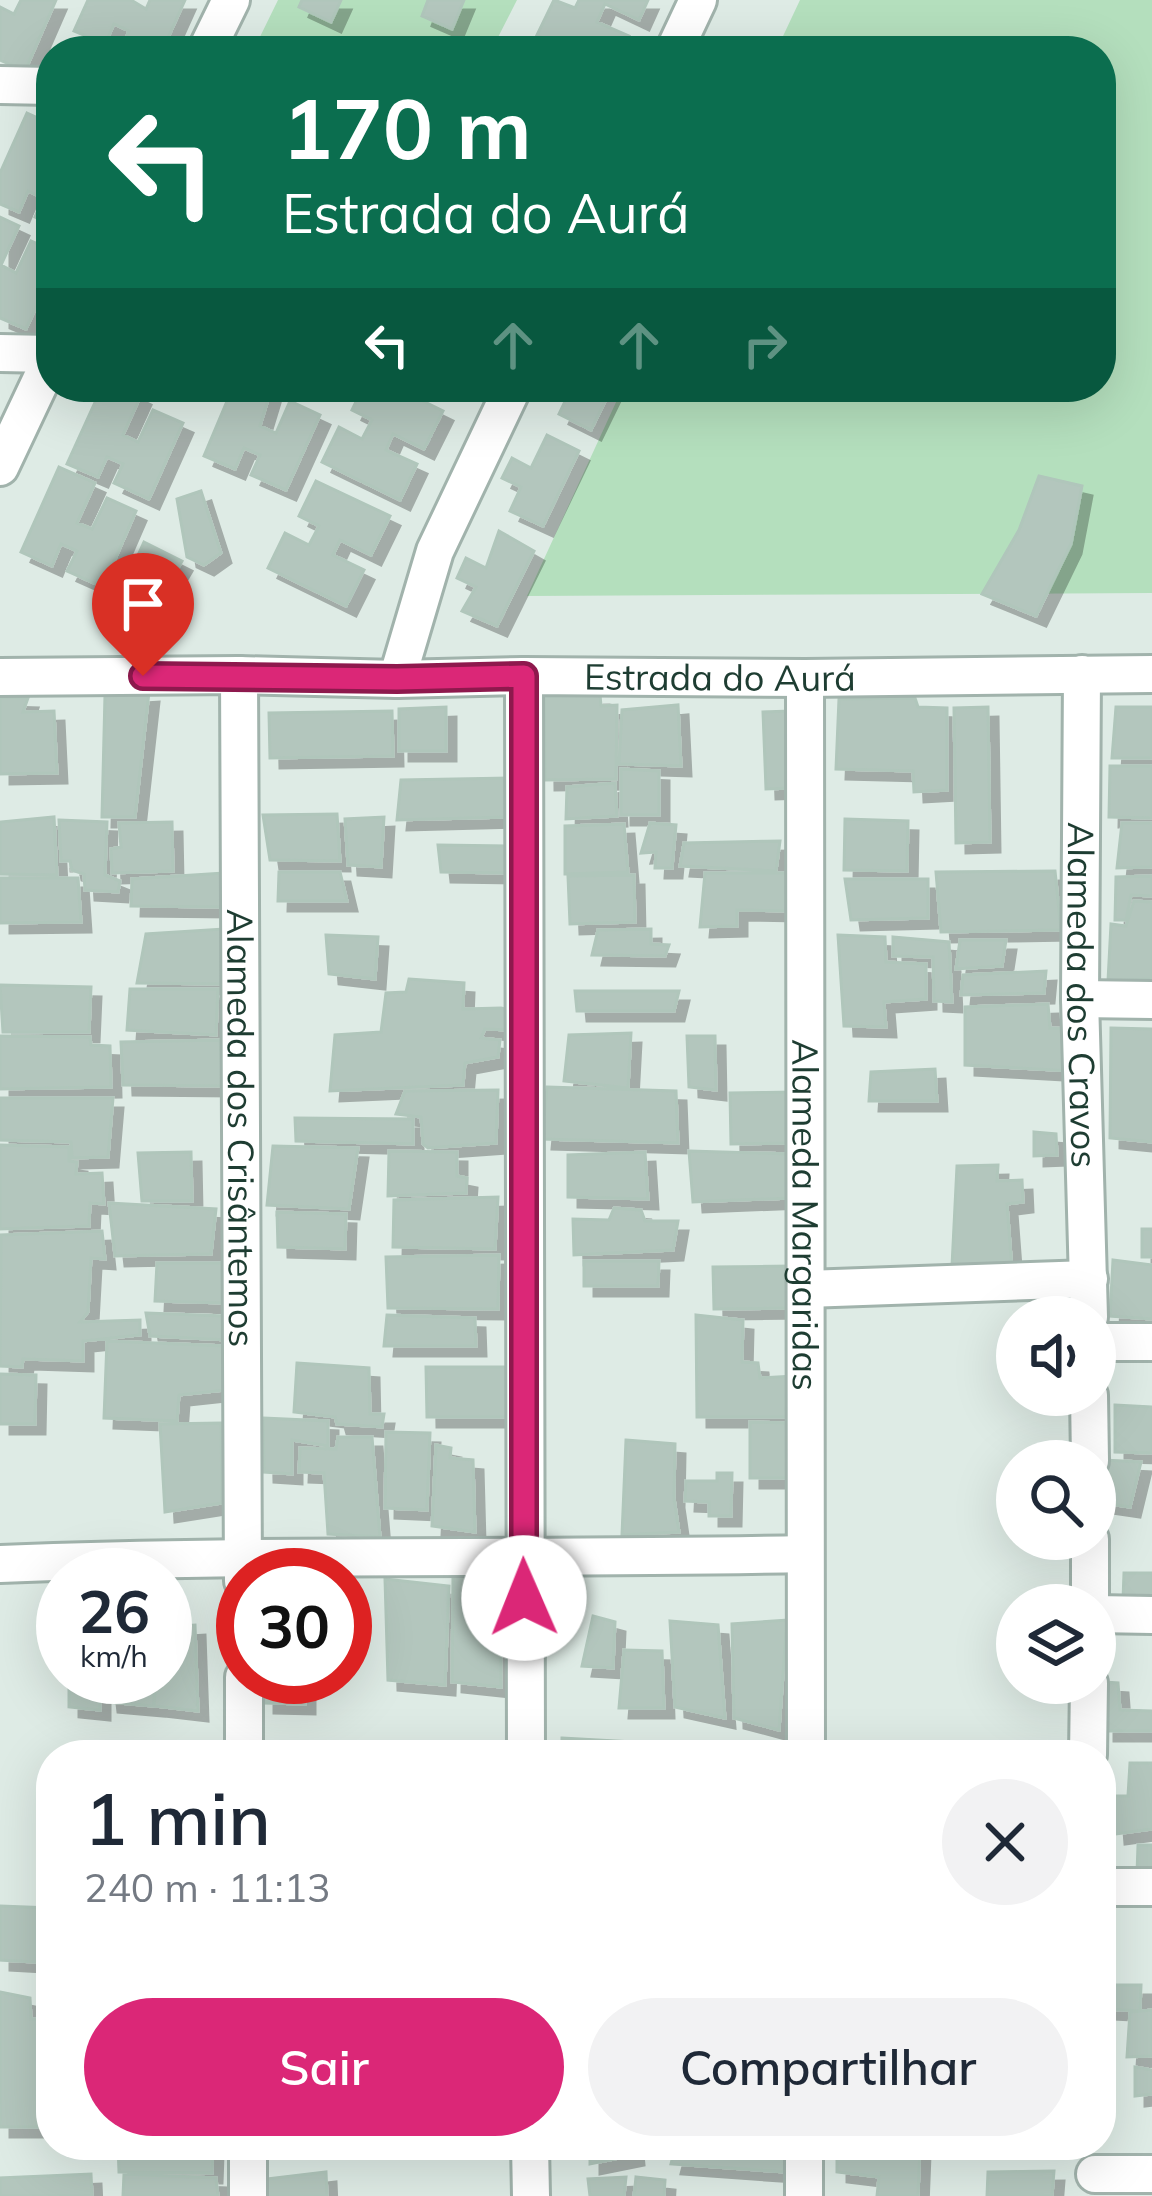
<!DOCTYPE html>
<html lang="pt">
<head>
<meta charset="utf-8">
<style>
	:root { --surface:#fff; --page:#f2f2f3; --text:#1f2937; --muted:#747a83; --accent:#db2777 }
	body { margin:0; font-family:Mulish,sans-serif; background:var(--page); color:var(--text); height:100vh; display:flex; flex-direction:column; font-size:45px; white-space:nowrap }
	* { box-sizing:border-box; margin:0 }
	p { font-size:39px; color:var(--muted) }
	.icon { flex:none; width:66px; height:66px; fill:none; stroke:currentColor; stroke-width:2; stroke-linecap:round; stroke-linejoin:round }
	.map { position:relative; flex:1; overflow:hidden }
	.drawer { position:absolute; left:36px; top:1740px; width:1080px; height:420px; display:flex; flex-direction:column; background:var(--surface); border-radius:48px; box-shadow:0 12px 48px #0002 }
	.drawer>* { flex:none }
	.top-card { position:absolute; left:36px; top:36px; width:1080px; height:366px; border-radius:48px; box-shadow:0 12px 48px #0002; background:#0b6e4f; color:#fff; overflow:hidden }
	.tools { position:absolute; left:996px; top:1296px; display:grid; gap:24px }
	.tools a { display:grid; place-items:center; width:120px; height:120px; border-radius:50%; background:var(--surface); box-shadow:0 12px 48px #0002; font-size:60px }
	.speed { position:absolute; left:36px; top:1548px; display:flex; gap:24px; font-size:60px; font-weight:700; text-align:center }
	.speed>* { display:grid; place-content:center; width:156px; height:156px; border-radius:50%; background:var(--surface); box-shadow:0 12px 48px #0002; line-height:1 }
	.speed small { font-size:30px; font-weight:400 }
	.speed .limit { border:18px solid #d22; background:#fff; color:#111 }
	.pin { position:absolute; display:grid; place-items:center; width:102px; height:102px; color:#fff; margin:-123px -51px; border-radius:50% 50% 50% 0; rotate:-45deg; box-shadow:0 0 12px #0007 }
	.pin .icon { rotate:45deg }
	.me { position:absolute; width:132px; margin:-66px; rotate:359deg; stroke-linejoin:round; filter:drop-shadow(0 0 9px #0008) }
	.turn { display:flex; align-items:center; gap:42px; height:252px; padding:0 48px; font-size:54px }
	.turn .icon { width:156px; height:156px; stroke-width:2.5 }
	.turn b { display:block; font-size:84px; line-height:102px }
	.lanes { display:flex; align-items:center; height:114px; padding:0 48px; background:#0003; justify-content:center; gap:60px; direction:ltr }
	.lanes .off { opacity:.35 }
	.round { display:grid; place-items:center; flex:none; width:126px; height:126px; border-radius:63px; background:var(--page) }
	.head { display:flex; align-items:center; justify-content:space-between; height:204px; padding:0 48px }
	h1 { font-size:72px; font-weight:600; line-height:90px }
	.action { display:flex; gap:24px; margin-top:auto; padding:24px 48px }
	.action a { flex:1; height:138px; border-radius:72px; background:var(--accent); color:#fff; font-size:48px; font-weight:600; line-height:138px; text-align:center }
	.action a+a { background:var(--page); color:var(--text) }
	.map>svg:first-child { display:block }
</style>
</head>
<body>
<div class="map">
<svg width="1152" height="2196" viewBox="0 0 1152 2196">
	<defs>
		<filter id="shadow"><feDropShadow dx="10" dy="10" stdDeviation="0" flood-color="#0004"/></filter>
	</defs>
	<rect width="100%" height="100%" fill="#deebe5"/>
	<path fill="#b4dfbd" d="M278,0h239l-25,49 -237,-2z
		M800,0h352v593l-625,3 96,-209h478v-336h-325z"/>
	<path fill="#b3c6bd" stroke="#b0c6bb" stroke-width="3" filter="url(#shadow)" d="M21,0h35l-31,71 -25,-11v-53l14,7z
		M88,0h43l15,9 4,-9h35l-23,51 -41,-1 8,-19 -15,-7 -9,20 -31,-13z
		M302,0h39l-10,22 -32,-15z
		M428,0h36l-12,29 -30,-13z
		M554,0l21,8 4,-8h69l-9,20 -34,-16 -8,18 32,14 -7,15h-50l-35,-16z
		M27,113l24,11v30l-7,15 7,3v53l-16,-8 8,-19 -15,-7 -9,21 -19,-8v-31z
		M0,217l19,9 -18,39 15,8 15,-32 20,9v25l-25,54 -26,-11z
		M102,387h22l17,8 -18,40 15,7 15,-32 30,13 -34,76 -35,-16 9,-19 -16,-7 -9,20 -31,-13z
		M233,387h24l13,6 -10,33 16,7 14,-32 30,14 -34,75 -35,-15 9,-20 -16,-7 -9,21 -31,-13z
		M363,387h31l49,24 -19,38 -31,-15 -7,16 31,14 -17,36 -78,-38 17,-35 23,12 10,-19 -20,-10z
		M560,387h52l-21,43 -32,-16 11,-23z
		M547,435l32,16 -36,75 -33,-15 11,-24 -19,-9 10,-20 19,10z
		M59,467l36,16 -18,40 15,6 15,-31 29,13 -33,76 -36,-16 10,-20 -16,-7 -9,22 -31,-14z
		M1039,476l43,10 -11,58 -35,72 -54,-22 37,-64z
		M316,481l74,35 -19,39 -31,-15 -7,15 31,15 -18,36 -78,-38 17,-35 24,12 10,-19 -20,-10z
		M201,491l20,62 -17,12 -17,-8 -10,-58z
		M499,531l35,20 -37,75 -35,-15 14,-24 -19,-9 9,-20 20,10z
		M144,542l38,19 -10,17 -37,-16z
		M149,692l-14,125h-33l3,-122z
		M600,695l1,11 16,-1 -1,74 -71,1 -1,-84z
		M0,697l28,1 -5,14 31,-1 3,62 -57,1z
		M915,698l3,9 29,1v82l-33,2 -1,-21 -77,-2 3,-70z
		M678,705l3,61 -62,-2 3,-54z
		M446,707v44h-47v-42z
		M988,707l2,135 -34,1 -2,-135z
		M1116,707h36v51h-40z
		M392,711l1,45 -123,2 -1,-45z
		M790,711l3,77 -27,1 -3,-77z
		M1110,766h42v52l-43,-1z
		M621,769l38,2v44h-38z
		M510,778l1,39 -114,3 4,-40z
		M615,783l2,33 -51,3 1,-32z
		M337,814l3,47 -70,-1 -7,-45z
		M54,817l3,58 -57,-1v-52z
		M384,817l-3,50 -33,-2 -3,-46z
		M845,819l63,2 -1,50 -63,-1z
		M59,820l48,2 -2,53 15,6 -2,11 -33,-2 -1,-16 -12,-4 -2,-9h-9z
		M172,822l1,49 -61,2 -1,-24 10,-2 -2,-24z
		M650,823l26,2 -4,43h-17l1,-16 -15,1z
		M1122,823h30v44l-35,1z
		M624,824l4,48 -63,2v-48z
		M780,841l-4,30 -96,-5 4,-23z
		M438,845l69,1 -1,27 -65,-1z
		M1055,871l6,59 -120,2 -5,-60z
		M279,872h61l7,29h-69z
		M223,873l-2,34 -90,-1 1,-27z
		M705,873h85l-2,38 -51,-1v16l-37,1z
		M634,875l1,47 -65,2 -2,-48z
		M1152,876v20l-21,-1 -5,25h-11l1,-43z
		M0,878h78l3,44 -81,1z
		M845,879h83v39l-77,2z
		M1134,901l18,1v77l-44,2 3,-57 15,2z
		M223,929l-2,55 -84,-1 9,-49z
		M651,929v15l18,1 -4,11 -73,-1 6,-25z
		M326,935l52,2 -3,42 -46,-5z
		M838,935l47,2 1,25 40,2v35l-42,3 2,25 -42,-1z
		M893,937l56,5 3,60 -18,-1 -1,-44 -40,-1z
		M960,940h46l-4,26 -46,3z
		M1046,971l-2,22 -83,2 2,-20z
		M409,979l55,4 -1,26 38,-1 12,3 -2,19 -26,-1 -4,9 19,2 -2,17 -33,6 -2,22 -133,6 5,-56 46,-3 5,-39 20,-1z
		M0,985l91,2 -2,45h-86z
		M130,989h88l-2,46 -89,-5z
		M575,991h104l-5,20h-97z
		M1048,1004l2,24 22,1 -2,42 -105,-6v-58z
		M1111,1028l41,1v113l-42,-4z
		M631,1033l-3,55 -64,-7 5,-46z
		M0,1036l90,1 1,8 19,1 1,41 -111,2z
		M687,1036h28l1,54 -27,-3z
		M220,1040l3,46 -100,-1 -2,-43z
		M935,1069l2,32h-68l2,-29z
		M547,1087l129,4 2,52 -136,-4z
		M498,1090l-2,53 -68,5 -5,-4 -2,-27 -25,-3 9,-23z
		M793,1092l-2,51 -60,1 -1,-51z
		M0,1098h113l-5,59 -36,1 -1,-16 -71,-2z
		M295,1118l118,1v25l-117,-3z
		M1034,1132l22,2 1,21 -23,1z
		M0,1145l69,2v14l8,1 -1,12 26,-1 2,31 -14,-1 -1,23 -89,3z
		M273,1146l85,2 -9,61 -82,-4z
		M389,1151l68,1v24l10,2 -1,15 -78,3z
		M689,1151l104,3 -2,44 -98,4z
		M191,1152l1,49h-50l-4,-48z
		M645,1152l3,47 -80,-2v-42z
		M998,1165l-1,16 25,-1 1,22 -16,2 5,66 -60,-4 5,-100z
		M498,1197l-3,52 -102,-2 1,-47z
		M109,1203l107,6 -5,45 -96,2z
		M614,1208l27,2 4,11h33l-5,29 -99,5 -1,-36 36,1z
		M277,1212l69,2 -1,35 -67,-2z
		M1142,1229h10v28h-10z
		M102,1231l3,28 -14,-1 -3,54 -8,10 60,-2v15l-57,6v20l-60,-2 -1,8 -22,-1 1,-131z
		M499,1255l-1,54 -110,-1 -2,-51z
		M1113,1260l39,5v54l-42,-3z
		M584,1261h75l-1,25h-74z
		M157,1263h66v40l-68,-2z
		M795,1266l1,42 -82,1 -1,-42z
		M146,1313l79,3 2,24 -77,-4z
		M387,1315l88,3 1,28h-92z
		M696,1315l47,5 -1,42 16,1 2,15 33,-2v41h-96z
		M107,1341l119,5v44l-47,5 -2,26 -73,-3z
		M297,1363l72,5 1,46h14l-2,13 -45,-3 -2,-7 -41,-5z
		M426,1367h84v50h-83z
		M0,1374l36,1 -1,49h-35z
		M1115,1405l37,2v46l-37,-1z
		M263,1418l65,3v25l-36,-6v34l-28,-2z
		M750,1422l39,1v55h-39z
		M221,1423l1,80 -57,9 -5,-88z
		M386,1432l44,1 -3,77 -42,-2z
		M338,1437h34l8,100 -52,-3 -4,-61 -25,-1 1,-24 36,1z
		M626,1440l49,4 -1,54 5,34 -57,3z
		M436,1445l15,3 -1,10 23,2 2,72 -43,-6z
		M1103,1460l38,2 -11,45 -28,-4z
		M717,1473h15l-1,43h-22v-14l-24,-1 1,-20h31z
		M500,1573l1,114 -49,-5 1,-106z
		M1124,1573h28v28l-29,-1z
		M385,1579l64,7 -4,99 -57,-5z
		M593,1616l22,6 -2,46 -31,-2z
		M787,1620l-8,110 -45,-12 -2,-94z
		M670,1621l48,4 7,93 -50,-11z
		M195,1625l3,86 -44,-5v-29h11v-50z
		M624,1650l38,1 2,57h-45z
		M69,1677h31v33l-31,-3z
		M105,1677h51l-2,29 -46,-4z
		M264,1677h41v27l-41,-1z
		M1104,1682l14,1 2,27 32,1v20h-48z
		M562,1738l106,6v11h-106z
		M1130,1763h22v66l-37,5 -3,-38h16z
		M1138,1845h14v29h-15z
		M0,1906l51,2v55l-51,-3z
		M1106,1985h35l-1,26 -35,-2z
		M0,1992l30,6 1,21h20v108h-51z
		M1152,2010v46l-25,1 3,-45z
		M1135,2067l17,3v24l-17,2z
		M118,2145h95l-1,28 -93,-1z
		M590,2145h43l1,10 -44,9z
		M676,2145h109l-1,27 -113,-8z
		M837,2145h83l-2,51h-41l2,-19 -42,-5z
		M1054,2171l-2,25h-65l1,-24z
		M326,2172l1,24h-67l-2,-16z
		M91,2174l1,22h-92v-18z
		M124,2174l92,4 2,18h-95z
		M626,2177l-2,19h-34l-2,-17z
		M636,2177l29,3 -1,16h-30z"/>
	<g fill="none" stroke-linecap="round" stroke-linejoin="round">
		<g stroke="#a1b3ac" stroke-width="42">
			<g id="minor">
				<path d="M206,51l25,-51"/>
				<path d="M674,51l24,-51"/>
				<path d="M0,85l51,1"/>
				<path d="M0,353l51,1"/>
				<path d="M0,467l51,-108"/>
				<path id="s1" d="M1082,674l-2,325 9,318"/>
				<path id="s2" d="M239,675l4,906"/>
				<path d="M524,676l2,1079"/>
				<path id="s3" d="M0,677l239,-2 158,4 127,-3 281,2 347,-4"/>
				<path id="s4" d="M805,678l1,1077"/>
				<path d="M397,679l38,-128 78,-164"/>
				<path d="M1080,999l72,1"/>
				<path d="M806,1289l283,-10"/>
				<path d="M1095,1342h57"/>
				<path d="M1089,1395l1,66"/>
				<path d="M1090,1539v66"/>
				<path d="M0,1564c268,-11 536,-4 804,-10"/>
				<path d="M1095,1614l57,1"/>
				<path d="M244,1677v78"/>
				<path d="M1088,1755l1,-72"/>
				<path d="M1101,1887h51"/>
				<path d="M248,2145v51"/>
				<path d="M530,2145l1,51"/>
				<path d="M1095,2174h57"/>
				<path d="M804,2196v-51"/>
			</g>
		</g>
		<use href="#minor" stroke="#fff" stroke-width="36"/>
	</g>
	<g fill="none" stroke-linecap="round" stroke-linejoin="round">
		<g stroke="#8e194d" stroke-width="30">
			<path id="route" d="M143,676l254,3 127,-3v922"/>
		</g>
		<use href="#route" stroke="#db2777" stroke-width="21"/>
	</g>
	<g text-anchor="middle" stroke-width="12" stroke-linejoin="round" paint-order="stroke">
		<g font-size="36" fill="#1e3d32" stroke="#eff8f3">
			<text dy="13" stroke="none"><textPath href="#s3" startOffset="720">Estrada do Aurá</textPath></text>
			<text dy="13" stroke="none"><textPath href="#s1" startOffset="321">Alameda dos Cravos</textPath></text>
			<text dy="13" stroke="none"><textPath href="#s2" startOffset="453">Alameda dos Crisântemos</textPath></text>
			<text dy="13" stroke="none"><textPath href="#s4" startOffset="537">Alameda Margaridas</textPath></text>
		</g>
	</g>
</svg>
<div class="tools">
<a><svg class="icon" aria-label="sound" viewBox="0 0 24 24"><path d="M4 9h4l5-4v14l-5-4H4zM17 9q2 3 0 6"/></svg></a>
<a><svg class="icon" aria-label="search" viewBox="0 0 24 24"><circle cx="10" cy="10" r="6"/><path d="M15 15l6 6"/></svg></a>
<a><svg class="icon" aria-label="layers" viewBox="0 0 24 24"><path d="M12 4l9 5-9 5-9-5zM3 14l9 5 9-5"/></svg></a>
</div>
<div class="speed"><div>26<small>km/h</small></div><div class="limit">30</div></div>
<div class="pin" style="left:143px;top:676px;background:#d93025"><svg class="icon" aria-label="arrive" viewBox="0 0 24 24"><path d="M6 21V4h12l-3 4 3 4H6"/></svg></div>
<svg class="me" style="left:524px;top:1598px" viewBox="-20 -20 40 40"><circle r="19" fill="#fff"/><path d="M0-13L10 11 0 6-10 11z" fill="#db2777"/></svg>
<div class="top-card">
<div class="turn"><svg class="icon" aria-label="left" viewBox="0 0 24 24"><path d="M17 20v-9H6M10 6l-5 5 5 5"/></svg><div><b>170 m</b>Estrada do Aurá</div></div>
<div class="lanes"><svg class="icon" aria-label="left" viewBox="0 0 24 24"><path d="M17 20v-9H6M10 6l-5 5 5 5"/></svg><svg class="icon off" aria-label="ahead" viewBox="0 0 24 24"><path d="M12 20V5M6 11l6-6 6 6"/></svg><svg class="icon off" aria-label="ahead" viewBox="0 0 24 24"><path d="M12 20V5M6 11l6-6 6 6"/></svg><svg class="icon off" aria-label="right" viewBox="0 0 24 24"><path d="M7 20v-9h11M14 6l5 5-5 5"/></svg></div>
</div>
<section class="drawer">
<div class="head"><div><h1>1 min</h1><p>240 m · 11:13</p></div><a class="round"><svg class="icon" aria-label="close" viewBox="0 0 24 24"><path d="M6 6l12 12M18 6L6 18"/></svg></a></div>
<div class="action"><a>Sair</a><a>Compartilhar</a></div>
</section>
</div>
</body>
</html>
